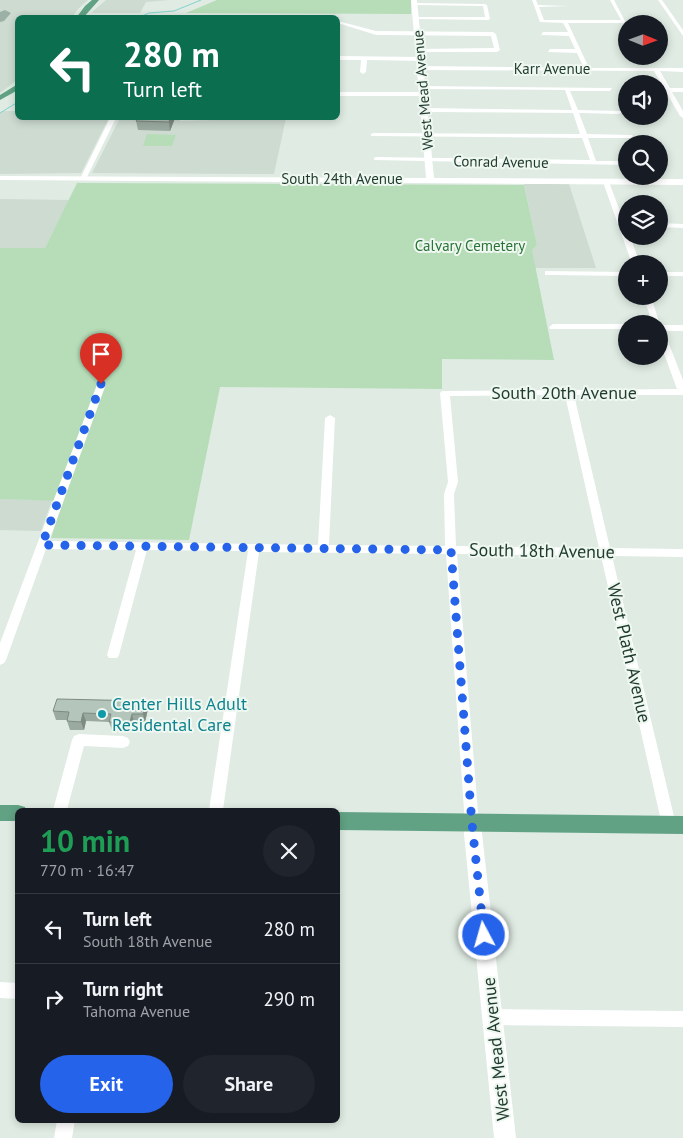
<!DOCTYPE html>
<html lang="en">
<head>
<meta charset="utf-8">
<style>
	:root { --surface:#171b24; --page:#20242c; --text:#f1f3f6; --muted:#9ea1a6; --line:#363941; --accent:#2563eb }
	body { margin:0; font-family:"PT Sans",sans-serif; background:var(--page); color:var(--text); height:100vh; display:flex; flex-direction:column; font-size:19px; white-space:nowrap }
	* { box-sizing:border-box; margin:0 }
	p { font-size:16px; color:var(--muted) }
	.icon { flex:none; width:28px; height:28px; fill:none; stroke:currentColor; stroke-width:2; stroke-linecap:round; stroke-linejoin:round }
	.map { position:relative; flex:1; overflow:hidden }
	.sheet { position:absolute; left:15px; top:808px; width:325px; height:315px; display:flex; flex-direction:column; background:var(--surface); border-radius:8px; box-shadow:0 2px 8px #0003 }
	.sheet>* { flex:none }
	.hud { position:absolute; left:15px; top:15px; width:325px; height:105px; border-radius:8px; box-shadow:0 2px 8px #0003; background:#0b6e4f; color:#fff; overflow:hidden }
	.needle { width:32px; rotate:91deg }
	.controls { position:absolute; left:618px; top:15px; display:grid; gap:10px }
	.controls a { display:grid; place-items:center; width:50px; height:50px; border-radius:50%; background:var(--surface); box-shadow:0 2px 8px #0003; font-size:25px }
	.pin { position:absolute; display:grid; place-items:center; width:42px; height:42px; color:#fff; margin:-51px -21px; border-radius:50% 50% 50% 0; rotate:-45deg; box-shadow:0 0 5px #0007 }
	.pin .icon { rotate:45deg }
	.me { position:absolute; width:55px; margin:-28px; rotate:354deg; stroke-linejoin:round; filter:drop-shadow(0 0 4px #0008) }
	.turn { display:flex; align-items:center; gap:18px; height:105px; padding:0 25px; font-size:22px }
	.turn .icon { width:65px; height:65px; stroke-width:2.5 }
	.turn b { display:block; font-size:35px; line-height:42px }
	.round { display:grid; place-items:center; flex:none; width:52px; height:52px; border-radius:26px; background:var(--page) }
	.headline { display:flex; align-items:center; justify-content:space-between; height:85px; padding:0 25px }
	h1 { font-size:30px; font-weight:700; line-height:38px; color:#1e9e55 }
	.primary-button { display:flex; gap:10px; margin-top:auto; padding:10px 25px }
	.primary-button a { flex:1; height:58px; border-radius:30px; background:var(--accent); color:#fff; font-size:20px; font-weight:700; line-height:58px; text-align:center }
	.primary-button a+a { background:var(--page); color:var(--text) }
	ul { padding:0; list-style:none }
	li { display:flex; align-items:center; gap:15px; height:70px; padding:0 25px; border-top:1px solid var(--line) }
	li div { flex:1 }
	li b { display:block; font-size:19px }
	li em { font-style:normal }
	.map>svg:first-child { display:block }
</style>
</head>
<body>
<div class="map">
<svg width="683" height="1138" viewBox="0 0 683 1138">
	<rect width="100%" height="100%" fill="#dfebe3"/>
	<path fill="#cddbd1" d="M0,0h88l-10,9 -6,8 -54,1 -1,62 -17,13z
		M106,0h63l-23,2 -6,11h-49z
		M2,111h15l1,7h91l-28,55 -81,1v-61z
		M120,118h61l-1,3 106,-3 -12,56 -182,-1z
		M524,184h45l27,84h-61l-3,-18 5,-5z
		M0,199l69,1 -24,48h-45z
		M0,499l52,1 -11,31 -41,-1z"/>
	<path fill="#b6ddb8" d="M217,0h194v14l-225,-1z
		M147,134l29,1 -4,11h-29z
		M77,183l447,2 13,60 -5,5 22,110 -112,-1v30l-222,-2 -31,153 -138,-2 12,-37 -63,-2v-251h45z"/>
	<g fill="none" stroke-linecap="round" stroke-linejoin="round">
		<path stroke="#84d3ce" stroke-width="1" d="M138,18l11,-5 25,-2 27,-11
			M0,113l18,-11"/>
		<path fill="#9cb1a6" fill-rule="evenodd" d="M5,10l6,3 -7,8 -4,1v-10z"/>
		<path fill="#fff" fill-rule="evenodd" d="M532,0h4l2,5 31,1 -30,1 5,13h77l-11,-20h4l12,23h-58l21,45h94v4l-23,-1 10,17h13v4h-11l11,19v7l-3,-2 -26,-45 -233,-1 -3,-2 3,-2 163,2 -7,-15 -29,-1 2,-3h25l-6,-13 -28,-1 2,-3h25l-5,-9 -23,-1z
			M658,0h4l21,30v6z
			M413,3l72,1 2,1 3,14 -2,1 -72,-1 -2,-2h71l-2,-11 -68,-1z
			M338,21l38,10 117,1 3,2 4,16 -3,2h-78l-2,-3 77,-1 -3,-12 -115,-1 -38,-12z
			M338,56l82,1 3,2 -3,2 -53,-1 -1,12 -3,2 -3,-2 1,-12h-23z
			M423,86l189,2 -2,3h-40l8,19 43,1 1,1 -3,2 -40,-1 8,21 45,1 1,1 -3,2h-42l8,23h30v4l-252,-5v-2l2,-1 214,3 -8,-22 -211,-2v-2l2,-1 207,1 -7,-21 -148,-1 -3,-2 3,-2 147,2 -7,-20 -144,-1z
			M338,92h85l3,2 -3,2h-85z
			M110,118h6l-29,59 -5,1 -1,-1z
			M604,181l5,1 17,45v9h4l10,28h-8l-29,-82z
			M659,223l24,1v4l-24,-1z
			M545,271l81,1v4l-78,-1h-3z
			M659,272h24v4h-24z
			M643,296h8l9,29h23v6h-19l19,49v15h-109l36,153 73,1v8l-71,-1 64,269 -2,5 -5,1 -5,-1 -2,-5 -61,-269 -144,-2 22,270 -2,5 -5,1 -5,-1 -2,-5 -19,-270 -187,-2 -36,258h-14l39,-259 -101,-1 -28,105 -2,3h-8l-2,-3 29,-105 -90,-1 -40,111 -2,3 -4,2v-22l98,-261 3,-1 5,3 -57,157 269,4 7,-127 5,-3 5,3 -6,127 116,1 -1,-52 4,-12 -8,-89 2,-2 235,-2 -18,-49v-16h-6zM565,395l34,153 -143,-2 -2,-52 4,-12 -8,-86z
			M553,324h73v5h-76l-1,-2z
			M79,734l44,2 5,2 2,4 -2,4 -5,2 -39,-2 -17,64h-14l19,-70 2,-4z
			M0,982l18,1v16l-18,-1z
			M494,1009l189,2v16l-189,-2 -6,-2 -2,-6 2,-6z
			M57,1120h18l-3,18h-18z"/>
		<path fill="#fff" fill-rule="evenodd" d="M411,0h6l17,178 249,1v6l-683,-5v-4l426,2z
			M472,816l6,2 3,6 35,314h-22l-31,-314 3,-6z"/>
		<path fill="#61a284" fill-rule="evenodd" d="M92,0h7l-16,18h-7l9,-12z
			M18,84v6l-18,10v-5z
			M0,805h18l7,2 1,3h-8v11h-18z
			M338,812l345,4v18l-345,-4z"/>
	</g>
	<path fill="#9baaa1" d="M138,118h37l-5,13 -32,-1 -2,-9z
		M148,709l-3,13h-11l-2,8h-20l-3,-8 -23,-1 -2,9h-14l-3,-9v-1h-11l-3,-9z"/>
	<path fill="#7e8b83" d="M170,118h5l-5,13 -1,-9z
		M146,701l2,8 -3,13 -2,-8z
		M83,713l3,8 -2,9 -3,-8z
		M132,714l2,8 -2,8 -2,-8z"/>
	<path fill="#b4c6bb" stroke="#7e8b83" d="M138,118h32l-1,4 -33,-1z
		M57,699l89,2 -3,13h-11l-2,8h-21l2,-8 -28,-1 -2,9 -14,-1 2,-9 -16,-1z"/>
	<g fill="none" stroke-linecap="round" stroke-linejoin="round">
		<path stroke="#2563eb" stroke-width="9" stroke-dasharray="0 16.2" d="M101,384l-59,161 409,5 21,274 12,111"/>
	</g>
	<circle fill="#0f9aa8" stroke="#eff7f1" stroke-width="2" cx="102" cy="714" r="5"/>
	<g text-anchor="middle" stroke-width="4" stroke-linejoin="round" paint-order="stroke">
		<g font-size="15" fill="#1f3b2e" stroke="#eff7f1">
			<text x="552" y="74">Karr Avenue</text>
			<text transform="translate(423 90) rotate(-95)" y="5">West Mead Avenue</text>
			<text transform="translate(501 162) rotate(1)" y="5">Conrad Avenue</text>
			<text x="342" y="184">South 24th Avenue</text>
		</g>
		<g font-size="15" fill="#287335" stroke="#eff7f1">
			<text x="470" y="251">Calvary Cemetery</text>
		</g>
		<g font-size="18" fill="#1f3b2e" stroke="#eff7f1">
			<text x="564" y="399">South 20th Avenue</text>
			<text transform="translate(542 551) rotate(1)" y="6">South 18th Avenue</text>
			<text transform="translate(629 653) rotate(77)" y="6">West Plath Avenue</text>
			<text transform="translate(496 1049) rotate(-96)" y="6">West Mead Avenue</text>
		</g>
		<g font-size="18" fill="#0d838f" stroke="#eff7f1" text-anchor="start">
			<text x="112" y="710">Center Hills Adult<tspan x="112" dy="21">Residental Care</tspan></text>
		</g>
	</g>
</svg>
<div class="controls">
<a><svg class="needle" viewBox="-14 -14 28 28"><path d="M0-13l5 13h-10z" fill="#e53935"/><path d="M0 13l5-13h-10z" fill="#9ea1a6"/></svg></a>
<a><svg class="icon" aria-label="sound" viewBox="0 0 24 24"><path d="M4 9h4l5-4v14l-5-4H4zM17 9q2 3 0 6"/></svg></a>
<a><svg class="icon" aria-label="search" viewBox="0 0 24 24"><circle cx="10" cy="10" r="6"/><path d="M15 15l6 6"/></svg></a>
<a><svg class="icon" aria-label="layers" viewBox="0 0 24 24"><path d="M12 4l9 5-9 5-9-5zM3 14l9 5 9-5"/></svg></a>
<a>+</a>
<a>−</a>
</div>
<div class="pin" style="left:101px;top:384px;background:#d93025"><svg class="icon" aria-label="arrive" viewBox="0 0 24 24"><path d="M6 21V4h12l-3 4 3 4H6"/></svg></div>
<svg class="me" style="left:484px;top:935px" viewBox="-20 -20 40 40"><circle r="17" fill="#2563eb" stroke="#fff" stroke-width="3"/><path d="M0-11L8 9 0 5-8 9z" fill="#fff"/></svg>
<div class="hud">
<div class="turn"><svg class="icon" aria-label="left" viewBox="0 0 24 24"><path d="M17 20v-9H6M10 6l-5 5 5 5"/></svg><div><b>280 m</b>Turn left</div></div>
</div>
<section class="sheet">
<div class="headline"><div><h1>10 min</h1><p>770 m · 16:47</p></div><a class="round"><svg class="icon" aria-label="close" viewBox="0 0 24 24"><path d="M6 6l12 12M18 6L6 18"/></svg></a></div>
<ul>
<li><svg class="icon" aria-label="left" viewBox="0 0 24 24"><path d="M17 20v-9H6M10 6l-5 5 5 5"/></svg><div><b>Turn left</b><p>South 18th Avenue</p></div><em>280 m</em></li>
<li><svg class="icon" aria-label="right" viewBox="0 0 24 24"><path d="M7 20v-9h11M14 6l5 5-5 5"/></svg><div><b>Turn right</b><p>Tahoma Avenue</p></div><em>290 m</em></li>
</ul>
<div class="primary-button"><a>Exit</a><a>Share</a></div>
</section>
</div>
</body>
</html>
